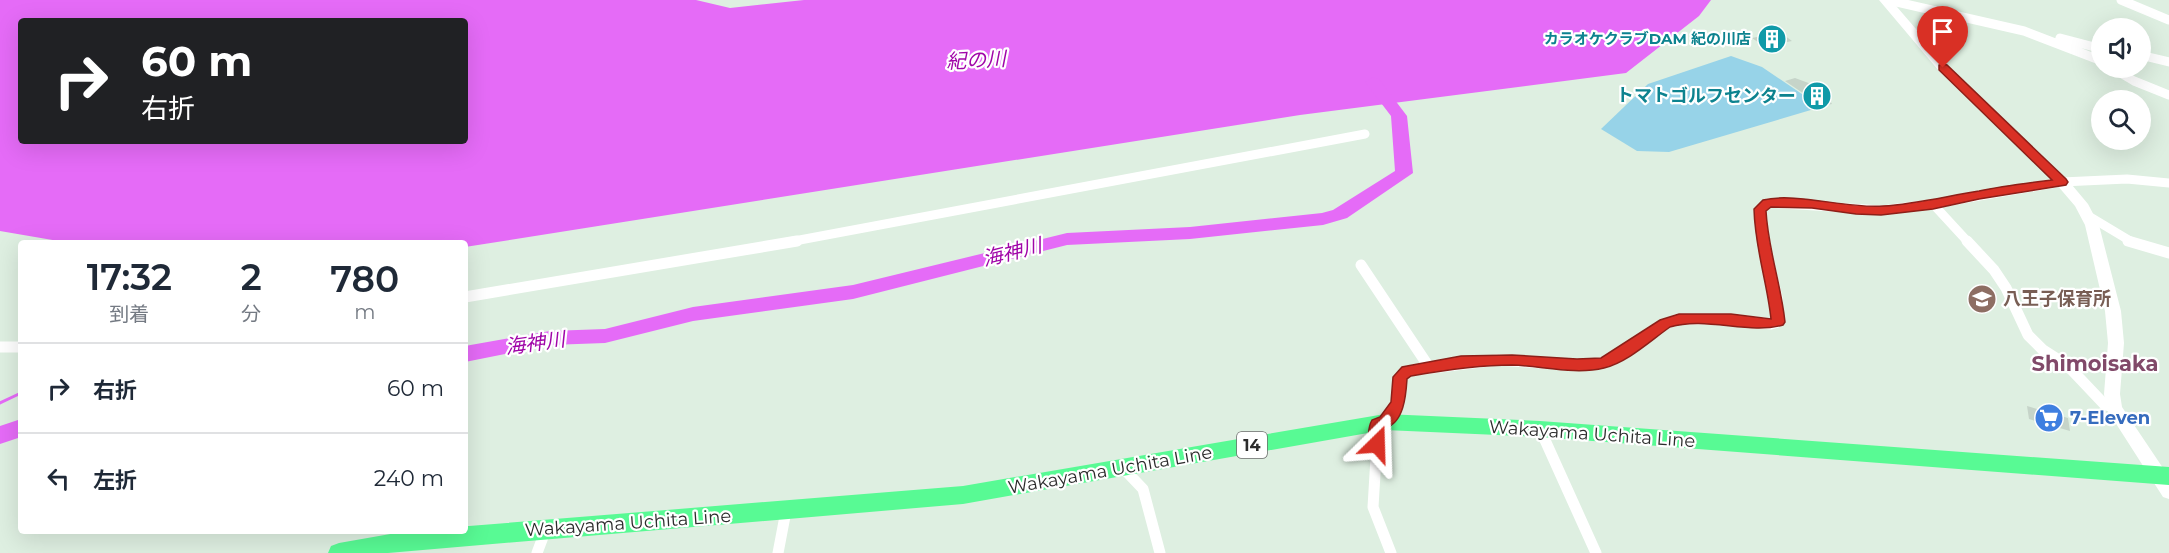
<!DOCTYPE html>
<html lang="ja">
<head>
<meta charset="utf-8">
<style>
	:root { --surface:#fff; --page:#f2f2f3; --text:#1f2937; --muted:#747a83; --line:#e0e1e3 }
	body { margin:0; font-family:Montserrat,"Noto Sans JP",sans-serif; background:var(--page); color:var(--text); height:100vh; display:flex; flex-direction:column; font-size:22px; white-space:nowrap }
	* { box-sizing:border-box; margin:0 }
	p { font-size:20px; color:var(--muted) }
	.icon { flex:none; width:33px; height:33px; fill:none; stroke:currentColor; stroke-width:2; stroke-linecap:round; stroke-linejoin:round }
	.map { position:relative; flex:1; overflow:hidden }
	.panel { position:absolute; left:18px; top:240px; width:450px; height:294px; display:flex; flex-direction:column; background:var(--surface); border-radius:6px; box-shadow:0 6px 24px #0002 }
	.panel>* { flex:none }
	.guide { position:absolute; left:18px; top:18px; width:450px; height:126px; border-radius:6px; box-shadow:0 6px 24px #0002; background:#202124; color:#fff; overflow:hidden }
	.tools { position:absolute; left:2091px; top:18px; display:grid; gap:12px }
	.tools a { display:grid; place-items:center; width:60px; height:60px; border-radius:50%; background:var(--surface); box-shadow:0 6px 24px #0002; font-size:30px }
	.pin { position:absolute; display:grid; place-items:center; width:51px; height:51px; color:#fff; margin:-62px -26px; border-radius:50% 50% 50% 0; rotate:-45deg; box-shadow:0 0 6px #0007 }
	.pin .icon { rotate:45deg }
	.me { position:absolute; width:66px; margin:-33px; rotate:22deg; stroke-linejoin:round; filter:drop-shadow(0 0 4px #0008) }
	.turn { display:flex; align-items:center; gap:21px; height:126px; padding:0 24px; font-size:27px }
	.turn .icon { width:78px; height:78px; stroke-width:2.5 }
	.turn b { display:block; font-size:42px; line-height:51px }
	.eta { display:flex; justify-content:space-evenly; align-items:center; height:102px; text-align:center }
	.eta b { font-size:36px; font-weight:600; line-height:42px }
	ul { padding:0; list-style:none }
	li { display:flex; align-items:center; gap:18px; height:90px; padding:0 24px; border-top:2px solid var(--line) }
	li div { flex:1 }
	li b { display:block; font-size:22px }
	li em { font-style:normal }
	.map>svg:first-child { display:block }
</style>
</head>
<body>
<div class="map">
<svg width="2169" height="553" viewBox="0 0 2169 553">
	<rect width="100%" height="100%" fill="#deefe1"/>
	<path fill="#97d3e8" d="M1731,56l31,11 59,40 -152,45 -32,-1 -36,-22 47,-45z"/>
	<path fill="#e56bf7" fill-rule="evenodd" d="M0,0h696l34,8 74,-8h907l-12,16 -73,57 -326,42 -835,132v-4h-395l-70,-12zM21,21h444v120h-444z"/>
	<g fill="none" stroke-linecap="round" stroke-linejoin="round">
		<path stroke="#e56bf7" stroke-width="3" d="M0,403l21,-10"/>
		<path fill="#e56bf7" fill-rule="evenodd" d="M1373,77l6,2 28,37 6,57 -66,45 -24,7 -133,14 -123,6 -214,54 -160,22 -88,22 -55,2 -85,17v-16l85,-15 55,-2 88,-22 160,-22 214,-52 123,-6 132,-14 11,-3 62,-39 -4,-55 -26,-34z
			M21,419v18l-21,7v-18z"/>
	</g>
	<path fill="#c6d4c9" d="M1780,32l12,9 -27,6 -13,-9z
		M1795,78l27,10 10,16 -10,2 -37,-25z
		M2027,406l41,12 2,13 -41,-12z"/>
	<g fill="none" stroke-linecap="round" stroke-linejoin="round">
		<path stroke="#fff" stroke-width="9" d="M1888,0l136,31 78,30
			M2121,0l48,20
			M2060,38l42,11
			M2140,55l29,7
			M2112,68l22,13 35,14
			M1933,204l35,38
			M2087,215l45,27
			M789,242l576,-108
			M1763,242l-3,-33 8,-6 113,7 52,-6 129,-22 65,-3 42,4"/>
		<path stroke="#fff" stroke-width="11" d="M1967,241l27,29 12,18 22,47 15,15 25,16 36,38 10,4
			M2128,241l41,12
			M1361,265l68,102
			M465,297l332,-56
			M0,347h21
			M1385,422l13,-19 2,-26 7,-6 90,-11 77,5 26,-2 12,-3 53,-36 14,-5h52l40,5 7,-2 -1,-25 -14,-56
			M1378,424l-5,83 18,46
			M1540,429l56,124
			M1123,468l20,21 17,64
			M537,553l9,-24
			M778,553l8,-42"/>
		<path fill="#fff" fill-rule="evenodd" d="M1879,0h12l56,65 120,114 21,25 11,21 22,86 3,32 -4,51 2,13 47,70v22l-6,-2 -57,-89 -2,-14 4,-51 -3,-32 -20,-86 -10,-19 -18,-21 -118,-114z"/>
		<path fill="#58fa94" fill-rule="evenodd" d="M1385,414l155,7 629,46v18l-629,-48 -155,-7 -422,74 -575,49h-60l3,-7 8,-3 57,-10 69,-2v-5h4l494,-40z"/>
	</g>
	<path fill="#d93025" stroke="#8d1f18" stroke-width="1.5" d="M1943,64l4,1 119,114 2,3 -2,3 -87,14 -46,10 -52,6 -25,-1 -44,-6 -41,-1 -5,4c2,38 15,73 19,111l-2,3c-34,10 -77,-9 -113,2 -20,14 -42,35 -66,41 -29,7 -62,-2 -92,-3 -34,0 -67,5 -101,11l-4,3c-1,16 -3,44 -22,49l-3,21 -5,2 -6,-2c-4,-8 -3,-22 1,-29l8,-3 11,-15 2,-25 9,-10 5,-1 54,-10 51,-1 65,4 24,-1 59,-38 19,-6h52l40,5c-4,-38 -16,-70 -17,-110l9,-9c33,-8 84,9 120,6 33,-2 64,-10 96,-15 24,-5 49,-8 73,-11l-113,-110v-5z"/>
	<defs>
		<g id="building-disc" transform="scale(1.5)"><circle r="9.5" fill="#0f9aa8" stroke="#fff"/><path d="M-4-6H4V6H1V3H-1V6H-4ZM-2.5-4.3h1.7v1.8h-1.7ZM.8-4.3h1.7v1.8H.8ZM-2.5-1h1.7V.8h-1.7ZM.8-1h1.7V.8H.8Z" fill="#fff"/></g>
		<g id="school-disc" transform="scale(1.5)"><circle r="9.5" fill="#8d6e63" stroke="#fff"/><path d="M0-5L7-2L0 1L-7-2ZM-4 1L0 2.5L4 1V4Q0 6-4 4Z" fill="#fff"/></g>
		<g id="supermarket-disc" transform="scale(1.5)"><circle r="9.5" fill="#3f7fe0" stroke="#fff"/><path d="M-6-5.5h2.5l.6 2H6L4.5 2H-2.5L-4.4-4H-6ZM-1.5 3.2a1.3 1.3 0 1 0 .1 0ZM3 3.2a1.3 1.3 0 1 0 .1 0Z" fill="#fff"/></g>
	</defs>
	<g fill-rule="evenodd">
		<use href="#building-disc" x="1772" y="39"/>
		<use href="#building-disc" x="1817" y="96"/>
		<use href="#school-disc" x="1982" y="299"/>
		<use href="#supermarket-disc" x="2049" y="418"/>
	</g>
	<g text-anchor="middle" stroke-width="4.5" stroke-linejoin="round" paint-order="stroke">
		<g font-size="15" font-weight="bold" fill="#0d838f" stroke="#fff" text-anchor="end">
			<text x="1751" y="44">カラオケクラブDAM 紀の川店</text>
		</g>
		<rect fill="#fff" stroke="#6b6b6b" stroke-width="1.5" x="1237" y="432" width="30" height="26" rx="4.5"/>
		<g font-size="16" font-weight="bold" fill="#2c2c2c">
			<text x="1252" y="451">14</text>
		</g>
		<g font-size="18" font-weight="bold" fill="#0d838f" stroke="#fff" text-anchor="end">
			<text x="1796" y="102">トマトゴルフセンター</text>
		</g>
		<g font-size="18" font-weight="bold" fill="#785e54" stroke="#fff" text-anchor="start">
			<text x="2003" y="305">八王子保育所</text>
		</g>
		<g font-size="18" font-weight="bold" fill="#366cbe" stroke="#fff" text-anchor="start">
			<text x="2070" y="424">7-Eleven</text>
		</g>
		<g font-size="18" fill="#2c2c2c" stroke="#fff">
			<text transform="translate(1592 434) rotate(4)" y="6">Wakayama Uchita Line</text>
			<text transform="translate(1110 470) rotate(-10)" y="6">Wakayama Uchita Line</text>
			<text transform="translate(628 523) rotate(-4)" y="6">Wakayama Uchita Line</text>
		</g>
		<g font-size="20" font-style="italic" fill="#a005a8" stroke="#fff">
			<text transform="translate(976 60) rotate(-3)" y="7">紀の川</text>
			<text transform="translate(1012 252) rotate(-14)" y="7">海神川</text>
			<text transform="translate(535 343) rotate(-8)" y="7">海神川</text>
		</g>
		<g font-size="21" font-weight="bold" fill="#814969" stroke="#fff">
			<text x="2095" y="371">Shimoisaka</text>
		</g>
	</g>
</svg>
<div class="tools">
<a><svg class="icon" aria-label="sound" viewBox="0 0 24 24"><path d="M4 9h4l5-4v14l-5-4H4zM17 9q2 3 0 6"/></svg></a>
<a><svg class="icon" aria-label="search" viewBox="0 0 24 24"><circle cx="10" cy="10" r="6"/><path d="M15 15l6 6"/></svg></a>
</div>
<div class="pin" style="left:1943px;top:68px;background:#d93025"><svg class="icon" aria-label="arrive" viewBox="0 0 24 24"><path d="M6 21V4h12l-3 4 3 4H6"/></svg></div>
<svg class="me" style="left:1377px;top:444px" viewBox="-20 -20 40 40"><path d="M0-17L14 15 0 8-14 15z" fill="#d93025" stroke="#fff" stroke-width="4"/></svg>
<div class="guide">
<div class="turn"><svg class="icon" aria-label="right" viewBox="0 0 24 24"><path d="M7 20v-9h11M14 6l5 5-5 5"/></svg><div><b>60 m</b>右折</div></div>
</div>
<section class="panel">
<div class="eta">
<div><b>17:32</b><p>到着</p></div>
<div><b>2</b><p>分</p></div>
<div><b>780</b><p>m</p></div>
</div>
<ul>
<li><svg class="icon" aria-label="right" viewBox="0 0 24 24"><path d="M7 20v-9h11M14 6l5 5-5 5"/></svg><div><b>右折</b></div><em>60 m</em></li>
<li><svg class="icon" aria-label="left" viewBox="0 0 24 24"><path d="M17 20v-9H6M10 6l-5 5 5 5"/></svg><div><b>左折</b></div><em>240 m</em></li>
</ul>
</section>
</div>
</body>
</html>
